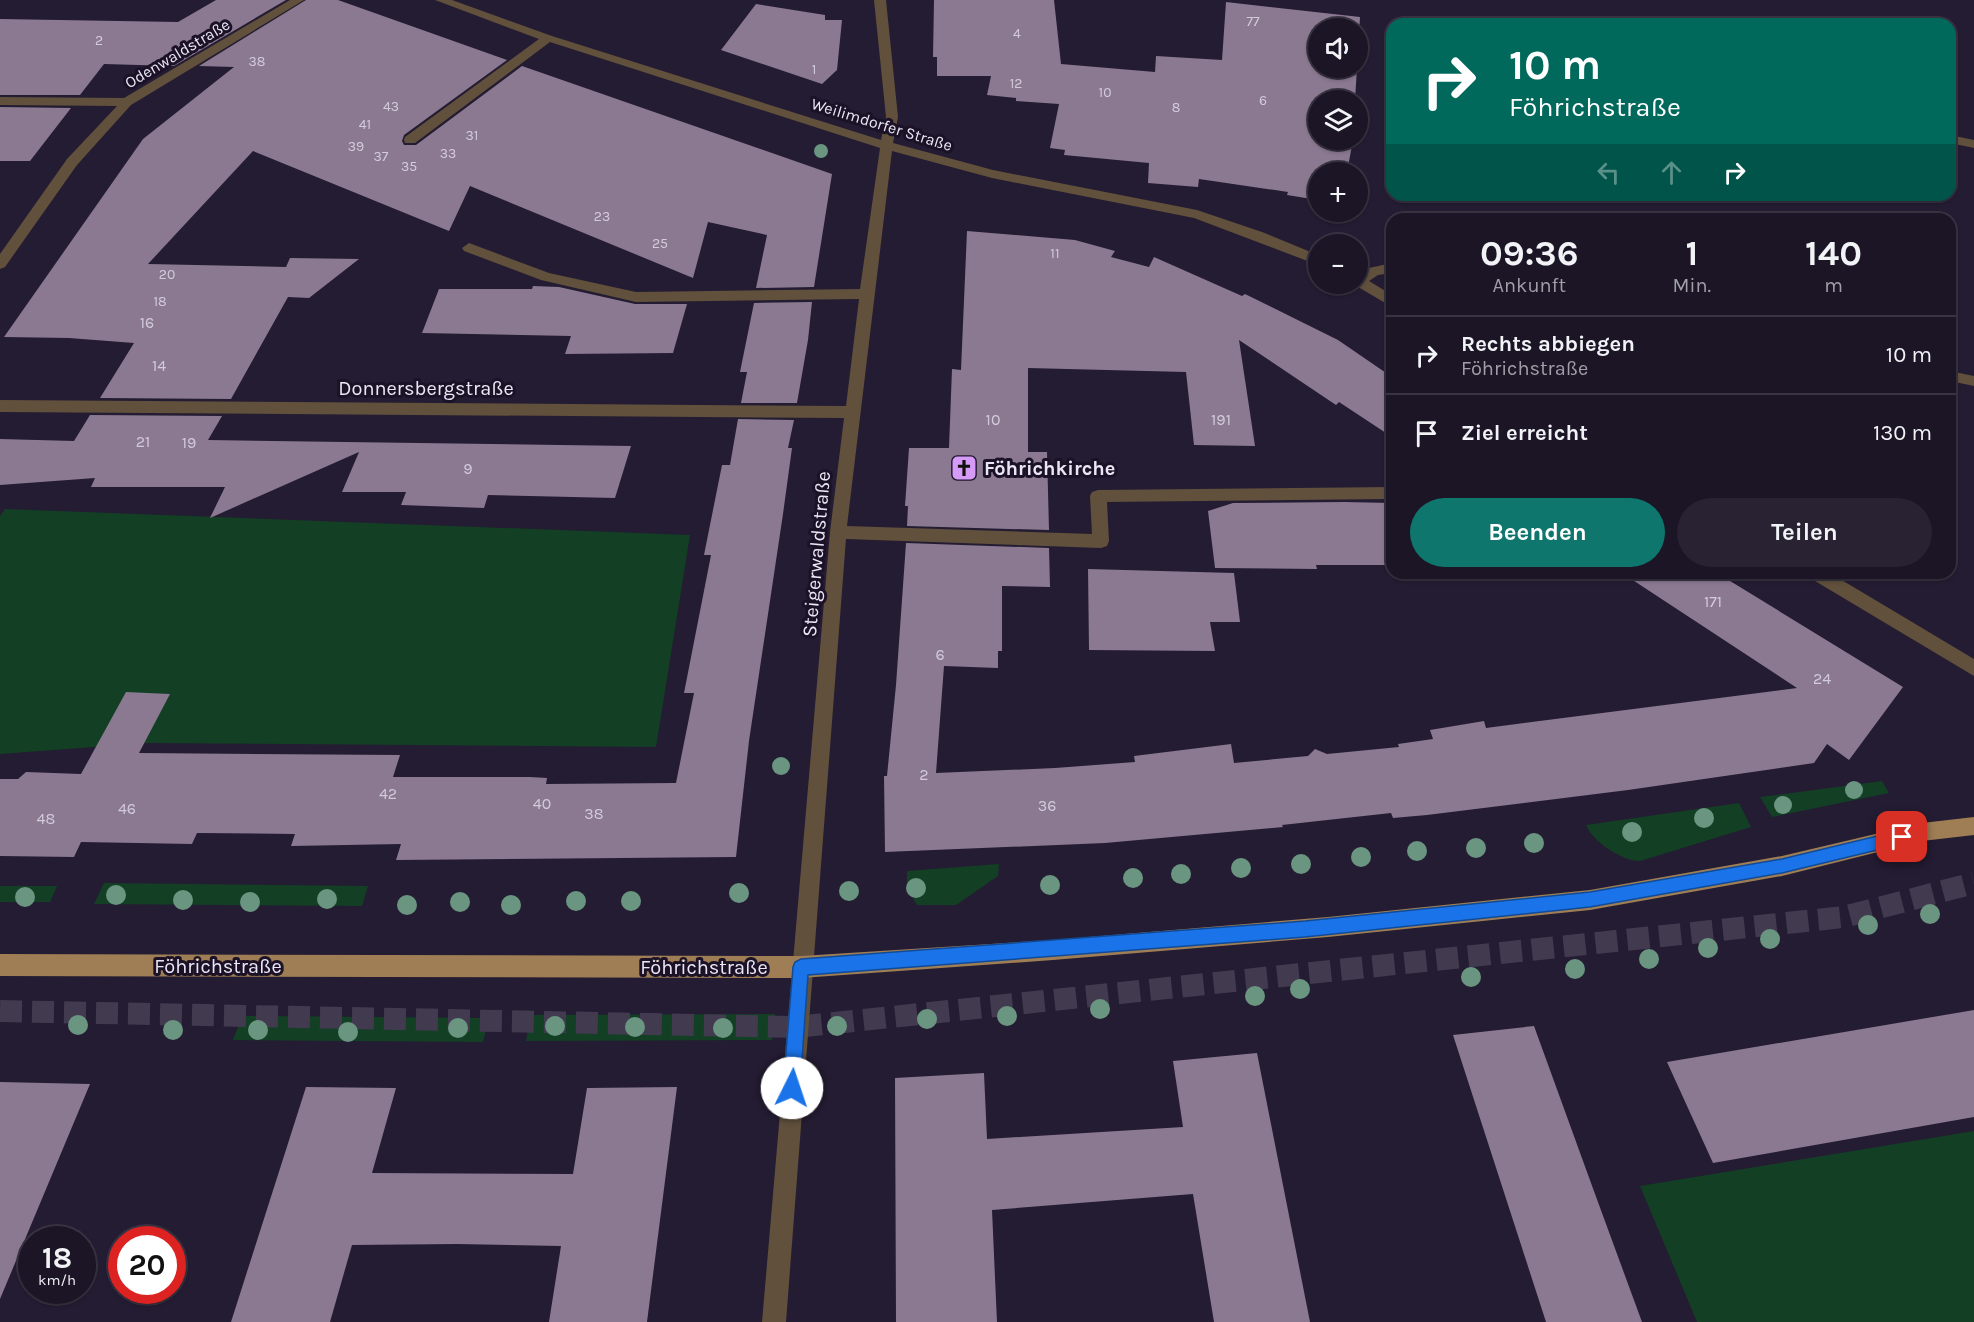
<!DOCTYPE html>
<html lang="de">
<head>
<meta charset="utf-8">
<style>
	:root { --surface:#1b1526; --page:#282232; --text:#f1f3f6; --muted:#a09fa7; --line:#393443; --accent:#0f766e }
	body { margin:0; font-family:Karla,sans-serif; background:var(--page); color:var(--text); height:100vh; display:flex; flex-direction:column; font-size:22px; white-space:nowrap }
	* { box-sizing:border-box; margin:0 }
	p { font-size:20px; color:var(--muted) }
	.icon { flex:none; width:33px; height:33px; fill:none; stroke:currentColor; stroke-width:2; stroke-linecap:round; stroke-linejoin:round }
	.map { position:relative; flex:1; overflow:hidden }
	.drawer { position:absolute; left:1386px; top:213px; width:570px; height:366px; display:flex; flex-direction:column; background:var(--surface); border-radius:18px; box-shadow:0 2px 4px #0004,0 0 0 2px var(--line) }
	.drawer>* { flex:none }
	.top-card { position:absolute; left:1386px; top:18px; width:570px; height:183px; border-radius:18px; box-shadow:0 2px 4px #0004,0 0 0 2px var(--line); background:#00695c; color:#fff; overflow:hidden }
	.fabs { position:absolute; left:1308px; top:18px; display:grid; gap:12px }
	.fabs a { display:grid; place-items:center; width:60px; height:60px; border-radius:50%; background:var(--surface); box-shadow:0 2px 4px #0004,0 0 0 2px var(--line); font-size:30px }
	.speed { position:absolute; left:18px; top:1226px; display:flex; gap:12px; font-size:30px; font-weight:700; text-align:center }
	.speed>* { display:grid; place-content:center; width:78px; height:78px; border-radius:50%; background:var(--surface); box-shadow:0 2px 4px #0004,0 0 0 2px var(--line); line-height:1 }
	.speed small { font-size:15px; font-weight:400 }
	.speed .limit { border:9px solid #d22; background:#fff; color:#111 }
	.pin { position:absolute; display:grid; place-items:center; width:51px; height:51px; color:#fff; margin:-26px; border-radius:12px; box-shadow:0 3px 9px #0006 }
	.me { position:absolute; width:66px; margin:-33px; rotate:4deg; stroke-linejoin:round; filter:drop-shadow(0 0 4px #0008) }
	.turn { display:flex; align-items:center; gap:21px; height:126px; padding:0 24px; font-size:27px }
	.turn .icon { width:78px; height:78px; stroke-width:2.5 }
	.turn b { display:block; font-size:42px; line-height:51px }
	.lanes { display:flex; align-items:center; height:57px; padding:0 24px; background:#0003; justify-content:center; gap:30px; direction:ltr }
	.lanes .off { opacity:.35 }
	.eta { display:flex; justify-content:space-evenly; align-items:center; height:102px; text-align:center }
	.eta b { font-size:36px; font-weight:700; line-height:42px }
	.button { display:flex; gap:12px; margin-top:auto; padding:12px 24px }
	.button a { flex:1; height:69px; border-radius:36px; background:var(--accent); color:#fff; font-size:24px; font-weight:700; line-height:69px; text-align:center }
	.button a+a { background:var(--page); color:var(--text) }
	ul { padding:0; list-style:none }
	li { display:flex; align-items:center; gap:18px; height:78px; padding:0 24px; border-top:2px solid var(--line) }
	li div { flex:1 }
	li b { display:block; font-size:22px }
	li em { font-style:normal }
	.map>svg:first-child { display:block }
</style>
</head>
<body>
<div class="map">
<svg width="1974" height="1322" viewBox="0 0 1974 1322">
	<rect width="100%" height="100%" fill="#241c32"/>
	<path fill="#133f25" d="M5,509l685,26 -34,212 -508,-4 -148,11v-238z
		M1882,781l7,12 -117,24 -12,-20z
		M1739,803l12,24 -111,34c-18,0 -47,-19 -54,-36z
		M999,864l-1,12 -42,29h-39l-10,-17v-17z
		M104,883l264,3 -6,20 -268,-2z
		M0,886h57l-7,16h-50z
		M775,1014l-3,26 -246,1 5,-26z
		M242,1016l247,2 -6,24 -250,-2z
		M1974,1131v191h-277l-57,-136z"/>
	<path fill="#8a7991" d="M216,0h70l-112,66 -70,-2 -24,31h-80v-76l178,3z
		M306,0h32l169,60 -103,75 -2,6 2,4h12l106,-79 310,108 -18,113 -58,1 11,-53 -59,-13 -15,56 -223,-92 -21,45 -196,-80 -105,113 138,3 4,-9 69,1 -50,39 -21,-1 -57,102 -131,-1 34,-55 -65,-5 -65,-1 139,-198 91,-72 -35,-1z
		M934,0h120l7,64 94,8 1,-16 66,4 4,-58 134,15 -2,34v-23h-40v40h39l-2,32h-37v40h35l-6,32h-29v28l-31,-5 1,-3 -89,-13 -1,8 -50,-4 1,-20 -85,-8 1,-5 -15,-2 9,-44 -43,-3v-3l-29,-3 4,-19h-54v-19h-4z
		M756,4l69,11v5h17l-5,50 -15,14 -101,-34z
		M0,107l71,1 -41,53h-30z
		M967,231l108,9 40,11 -4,6 38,10 5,-10 88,39 3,-2 93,46 54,37v60l-53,-35 -3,3 -97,-65 16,106 -61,-1 -8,-73 -158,-4v84h19l2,78 -142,-4 1,-20h-3l4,-58h40l3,-79 9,1z
		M533,286l26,1 76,17h52l-14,49 -108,1 6,-18 -149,-3 17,-44h93z
		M812,302l-4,38 -11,63h-56l6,-31h-7l14,-69z
		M90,415l132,1 -14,24 423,6 -16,52 -127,-3 -4,13 -83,-3 5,-13h-64l17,-40 -149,66 15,-31h-134l4,-9 -95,7v-46l74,2z
		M738,419l56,1 -6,28h4l-9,66 -34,227 -13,116 -340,3 5,-16 -110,2 4,-12 -98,-1 -5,11 -111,-2 -7,15 -74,-1v-77h18l8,-7 55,2 45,-82 44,2 -31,59 261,2 -7,22h137l17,1 -1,6 130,-1 18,-90h-10l27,-138h-7l18,-90h8z
		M1344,502l48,1v62h-76l1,4 -102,-1 -7,-57 25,-8z
		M906,543l143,5 1,39 -48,-1v65h-4v17l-54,-2 -8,107 119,-5 80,-6 -1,-6 97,-12 3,19 74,-7 7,-7 12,5 72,-7 -1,-3 35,-5 -3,-9 54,-9 2,7 311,-40 -175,-115h95l186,114 -54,73 -22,-16 -13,19 -186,27 -201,25 -34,3 -2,-5 -109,12 1,2 -178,16 -220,9 -1,-76h3l9,-91z
		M1088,569l146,4 6,49h-30l5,29 -126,-1z
		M1974,1010v107l-261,46 -46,-101z
		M1534,1026l57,157 51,139h-96l-93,-287z
		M1257,1053l53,269h-96l-21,-128 -201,16 5,112h-101l-1,-244 89,-5 3,66 196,-12 -10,-66z
		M0,1082l90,2 -90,215z
		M306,1087l90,1 -24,85 201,1 14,-86 90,-1 -30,235h-98l12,-76 -104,-2 -105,1 -22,77h-99z"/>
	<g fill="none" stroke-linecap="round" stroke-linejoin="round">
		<path stroke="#423a4f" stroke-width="22" stroke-dasharray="22 10" stroke-linecap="butt" d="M0,1011l796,16 1048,-110 130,-34"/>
		<path fill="#60503c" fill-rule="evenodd" d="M290,0h14l-173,105 -54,60 -72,102 -5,2v-15l67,-95 50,-53 -117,-1v-8l124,1z
			M435,0h17l100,36 329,104 5,-23 -12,-117h12l12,117 -5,26 100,27 204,40 65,22 56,23v10l-124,-47 -202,-40 -100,-27 -45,375 245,8 -2,-38 2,-4 6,-2 294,-3v12l-285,3 2,39 -2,5 -6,2 -255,-9 -60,783h-24l68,-790 14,-114 -844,-6v-12l846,6 13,-107 -223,3 -95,-22 -77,-29 -2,-3 7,-5 80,30 87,19 224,-3 20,-141 -330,-106 -135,101h-10l-1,-3 1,-3 134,-98z
			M1950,135l24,5v8l-24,-5z
			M1392,263v10l-14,2 -9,6 23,14v12l-39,-23h5v-9l11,-7z
			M1950,371l24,5v10l-24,-5z
			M1807,573h23l144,86v17l-164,-98z"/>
		<path fill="#9f7e55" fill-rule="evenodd" d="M1974,817v18l-52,6 -140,35 -192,34 -262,27 -275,23 -252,18 -801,-2v-22l801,2 252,-16 275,-23 262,-27 192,-34 140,-33z"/>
	</g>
	<g fill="#6a9581">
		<circle cx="837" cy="111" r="6"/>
		<circle cx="821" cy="151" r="7"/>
		<circle cx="781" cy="766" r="9"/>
		<circle cx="1854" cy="790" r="9"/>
		<circle cx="1783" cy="805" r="9"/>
		<circle cx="1704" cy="818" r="10"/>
		<circle cx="1632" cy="832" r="10"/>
		<circle cx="1534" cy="843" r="10"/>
		<circle cx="1476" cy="848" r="10"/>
		<circle cx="1417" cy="851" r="10"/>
		<circle cx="1361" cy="857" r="10"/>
		<circle cx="1301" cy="864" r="10"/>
		<circle cx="1241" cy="868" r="10"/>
		<circle cx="1181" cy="874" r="10"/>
		<circle cx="1133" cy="878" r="10"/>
		<circle cx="1050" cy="885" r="10"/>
		<circle cx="916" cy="888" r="10"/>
		<circle cx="849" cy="891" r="10"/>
		<circle cx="739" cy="893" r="10"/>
		<circle cx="116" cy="895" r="10"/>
		<circle cx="25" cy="897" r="10"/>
		<circle cx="327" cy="899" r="10"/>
		<circle cx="183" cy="900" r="10"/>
		<circle cx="576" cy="901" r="10"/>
		<circle cx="631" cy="901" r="10"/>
		<circle cx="250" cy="902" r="10"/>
		<circle cx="460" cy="902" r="10"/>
		<circle cx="407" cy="905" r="10"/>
		<circle cx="511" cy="905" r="10"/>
		<circle cx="1930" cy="914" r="10"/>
		<circle cx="1868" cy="925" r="10"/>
		<circle cx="1770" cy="939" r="10"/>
		<circle cx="1708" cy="948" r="10"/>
		<circle cx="1649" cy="959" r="10"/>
		<circle cx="1575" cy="969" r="10"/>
		<circle cx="1471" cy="977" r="10"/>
		<circle cx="1300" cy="989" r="10"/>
		<circle cx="1255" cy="996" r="10"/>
		<circle cx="1100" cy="1009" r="10"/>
		<circle cx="1007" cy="1016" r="10"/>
		<circle cx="927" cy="1019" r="10"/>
		<circle cx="78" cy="1025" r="10"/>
		<circle cx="555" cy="1026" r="10"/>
		<circle cx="837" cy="1026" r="10"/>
		<circle cx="635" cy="1027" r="10"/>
		<circle cx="458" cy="1028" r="10"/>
		<circle cx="723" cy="1028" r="10"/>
		<circle cx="173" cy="1030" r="10"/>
		<circle cx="258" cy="1030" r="10"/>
		<circle cx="348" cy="1032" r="10"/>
	</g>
	<path fill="#1a73e8" stroke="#114b97" stroke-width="1.5" d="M1902,830l5,2 3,5 -3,5 -5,2 -120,29 -192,34 -285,30 -497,38 -8,113 -2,6 -6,2 -6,-2 -3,-6 10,-121 2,-5 6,-3 504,-38 285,-29 192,-33z"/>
	<defs>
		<g id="church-square" transform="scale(1.35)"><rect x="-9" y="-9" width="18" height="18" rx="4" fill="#d69bf9" stroke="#1b1227"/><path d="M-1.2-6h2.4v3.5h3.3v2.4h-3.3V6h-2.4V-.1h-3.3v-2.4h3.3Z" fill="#111"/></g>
	</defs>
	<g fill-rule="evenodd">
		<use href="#church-square" x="964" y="468"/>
	</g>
	<g text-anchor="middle" stroke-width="6" stroke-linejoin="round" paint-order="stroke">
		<g font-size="14" fill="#d3cbdc">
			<text x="1253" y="26">77</text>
			<text x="1017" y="38">4</text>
			<text x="99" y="45">2</text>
			<text x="257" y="66">38</text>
			<text x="814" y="74">1</text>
			<text x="1016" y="88">12</text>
			<text x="1105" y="97">10</text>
			<text x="1263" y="105">6</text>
			<text x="391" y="111">43</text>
			<text x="1176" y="112">8</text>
			<text x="365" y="129">41</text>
			<text x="472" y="140">31</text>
			<text x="356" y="151">39</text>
			<text x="448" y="158">33</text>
			<text x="381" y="161">37</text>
			<text x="409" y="171">35</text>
			<text x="602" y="221">23</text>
			<text x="660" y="248">25</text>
			<text x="1055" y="258">11</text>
			<text x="167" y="279">20</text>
			<text x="160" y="306">18</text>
		</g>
		<g font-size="16" fill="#ebe6f5" stroke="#1b1227">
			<text transform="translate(177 53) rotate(-31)" y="6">Odenwaldstraße</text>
			<text transform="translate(882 124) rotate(17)" y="6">Weilimdorfer Straße</text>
		</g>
		<g font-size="16" fill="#d3cbdc">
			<text x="147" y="328">16</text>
			<text x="159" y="371">14</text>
			<text x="993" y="425">10</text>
			<text x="1221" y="425">191</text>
			<text x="143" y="447">21</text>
			<text x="189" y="448">19</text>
			<text x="468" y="474">9</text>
			<text x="1713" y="607">171</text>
			<text x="940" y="660">6</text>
			<text x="1822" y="684">24</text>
			<text x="924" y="780">2</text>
			<text x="388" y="799">42</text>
			<text x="542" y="809">40</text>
			<text x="1047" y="811">36</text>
			<text x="127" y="814">46</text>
			<text x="594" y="819">38</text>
			<text x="46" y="824">48</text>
		</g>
		<g font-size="20" fill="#ebe6f5" stroke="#1b1227">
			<text x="426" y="395">Donnersbergstraße</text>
			<text transform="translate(816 554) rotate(-85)" y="7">Steigerwaldstraße</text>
			<text x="218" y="973">Föhrichstraße</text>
			<text x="704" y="974">Föhrichstraße</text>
		</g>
		<g font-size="20" font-weight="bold" fill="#ebe6f5" stroke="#1b1227" text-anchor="start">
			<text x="984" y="475">Föhrichkirche</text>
		</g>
	</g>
</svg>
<div class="fabs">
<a><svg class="icon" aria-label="sound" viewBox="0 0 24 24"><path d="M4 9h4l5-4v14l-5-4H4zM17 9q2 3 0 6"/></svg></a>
<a><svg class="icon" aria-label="layers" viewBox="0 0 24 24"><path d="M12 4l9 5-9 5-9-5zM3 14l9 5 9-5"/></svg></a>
<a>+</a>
<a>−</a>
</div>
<div class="speed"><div>18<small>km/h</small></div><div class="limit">20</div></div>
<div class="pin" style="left:1902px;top:837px;background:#d93025"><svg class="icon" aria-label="arrive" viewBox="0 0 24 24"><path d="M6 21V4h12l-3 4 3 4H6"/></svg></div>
<svg class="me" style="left:792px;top:1088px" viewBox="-20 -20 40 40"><circle r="19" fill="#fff"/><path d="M0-13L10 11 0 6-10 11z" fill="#1a73e8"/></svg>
<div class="top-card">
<div class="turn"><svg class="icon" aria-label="right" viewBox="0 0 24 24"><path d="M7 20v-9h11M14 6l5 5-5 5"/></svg><div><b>10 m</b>Föhrichstraße</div></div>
<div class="lanes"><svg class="icon off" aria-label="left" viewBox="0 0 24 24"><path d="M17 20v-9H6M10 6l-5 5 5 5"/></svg><svg class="icon off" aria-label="ahead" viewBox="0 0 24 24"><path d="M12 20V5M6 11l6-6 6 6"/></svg><svg class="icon" aria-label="right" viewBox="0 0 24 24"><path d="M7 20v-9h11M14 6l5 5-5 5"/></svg></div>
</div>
<section class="drawer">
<div class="eta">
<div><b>09:36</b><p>Ankunft</p></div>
<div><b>1</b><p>Min.</p></div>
<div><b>140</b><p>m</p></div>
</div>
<ul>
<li><svg class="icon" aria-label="right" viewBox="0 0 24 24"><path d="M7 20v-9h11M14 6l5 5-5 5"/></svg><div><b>Rechts abbiegen</b><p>Föhrichstraße</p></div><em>10 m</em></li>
<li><svg class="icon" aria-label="arrive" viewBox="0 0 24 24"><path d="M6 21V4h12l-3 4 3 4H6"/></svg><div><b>Ziel erreicht</b></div><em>130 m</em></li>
</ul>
<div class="button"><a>Beenden</a><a>Teilen</a></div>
</section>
</div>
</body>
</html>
